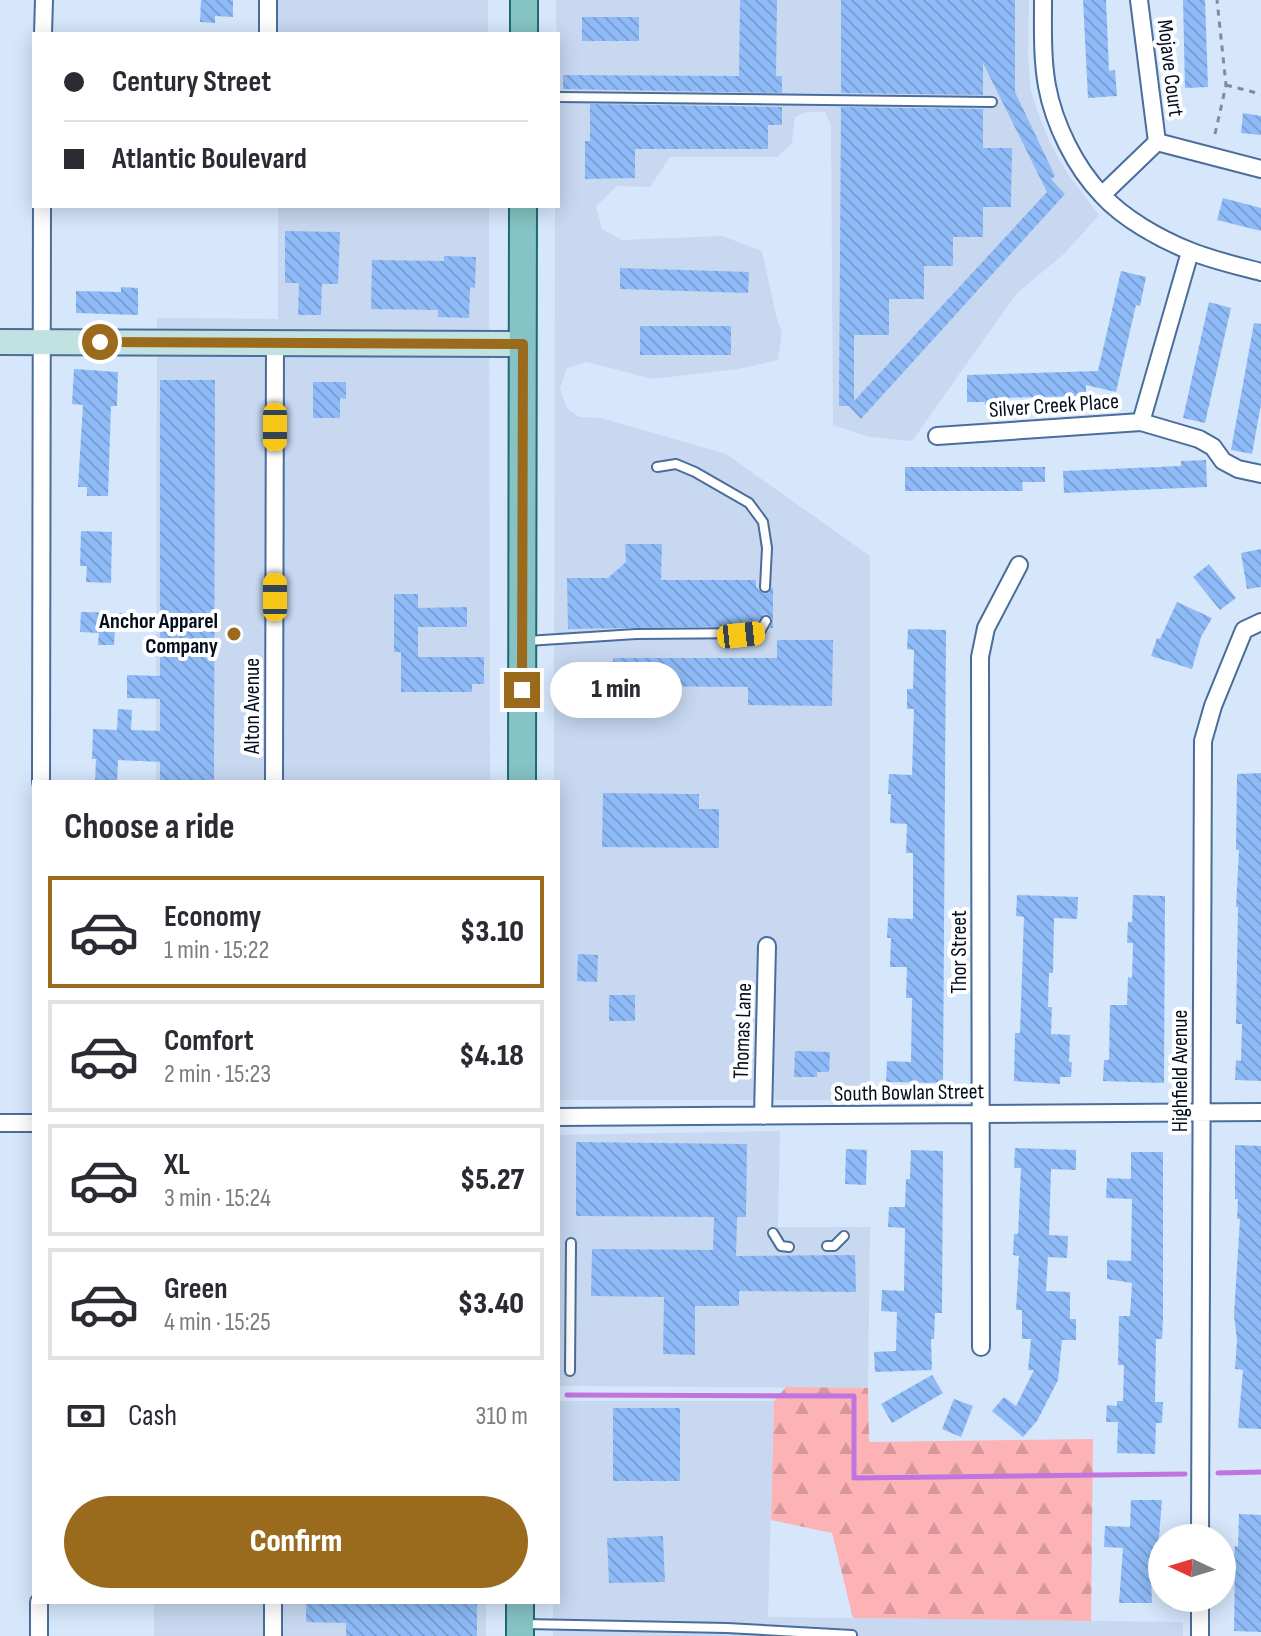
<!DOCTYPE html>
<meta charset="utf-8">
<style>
body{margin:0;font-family:"Sofia Sans Condensed",sans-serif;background:#f7f7f7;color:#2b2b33;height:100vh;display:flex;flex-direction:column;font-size:30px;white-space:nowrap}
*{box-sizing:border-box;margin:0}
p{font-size:26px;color:#7c7c81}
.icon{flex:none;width:44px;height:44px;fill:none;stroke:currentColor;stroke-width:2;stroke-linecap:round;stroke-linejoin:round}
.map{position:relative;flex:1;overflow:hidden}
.details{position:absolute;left:32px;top:780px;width:528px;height:824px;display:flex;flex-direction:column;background:#fff;border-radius:0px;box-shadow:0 4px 20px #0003}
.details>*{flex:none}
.guide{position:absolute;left:32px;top:32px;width:528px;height:176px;border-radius:0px;box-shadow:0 4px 20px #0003;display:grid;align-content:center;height:176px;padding:0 32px;background:#fff}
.needle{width:52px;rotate:274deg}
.tools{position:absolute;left:1148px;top:1524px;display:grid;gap:16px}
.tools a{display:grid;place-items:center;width:88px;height:88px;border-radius:50%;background:#fff;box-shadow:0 4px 20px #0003;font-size:40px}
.end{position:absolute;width:36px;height:36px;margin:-18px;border:10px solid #9a6b1c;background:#fff;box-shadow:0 0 0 4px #fff}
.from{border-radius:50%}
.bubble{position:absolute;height:56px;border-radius:28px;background:#fff;box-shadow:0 4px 20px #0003;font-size:26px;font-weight:800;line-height:56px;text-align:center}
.car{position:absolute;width:24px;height:48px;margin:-24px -12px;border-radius:10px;box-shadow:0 0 6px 2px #0007;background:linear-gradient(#f5c518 24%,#345 0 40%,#f5c518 0 76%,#345 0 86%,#f5c518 0)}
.guide b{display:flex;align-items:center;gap:28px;height:76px;font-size:30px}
.guide b+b{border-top:2px solid #e1e1e2}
.guide i{width:20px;height:20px;background:#2b2b33}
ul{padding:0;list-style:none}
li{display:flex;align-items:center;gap:24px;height:112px;margin:0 16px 12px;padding:0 16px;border:4px solid #e1e1e2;border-radius:0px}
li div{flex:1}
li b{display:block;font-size:30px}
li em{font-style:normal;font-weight:800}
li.selected{border-color:#9a6b1c}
li>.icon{width:72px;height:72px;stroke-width:1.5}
h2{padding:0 32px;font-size:36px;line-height:96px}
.pay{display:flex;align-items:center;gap:20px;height:88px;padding:0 32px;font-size:30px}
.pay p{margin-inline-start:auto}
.action{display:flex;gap:16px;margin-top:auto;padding:16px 32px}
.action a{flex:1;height:92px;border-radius:48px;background:#9a6b1c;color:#fff;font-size:32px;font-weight:800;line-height:92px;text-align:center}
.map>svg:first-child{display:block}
.built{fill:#c7d8f0}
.forest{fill:url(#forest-firs)}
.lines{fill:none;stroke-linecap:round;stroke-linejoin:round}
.stream{stroke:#c075de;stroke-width:5}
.building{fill:url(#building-back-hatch)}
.lane-casing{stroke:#4a6d9b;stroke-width:12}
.street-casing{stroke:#4a6d9b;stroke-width:20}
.secondary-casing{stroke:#4a6d9b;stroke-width:28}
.primary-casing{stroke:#226970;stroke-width:30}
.path{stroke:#7e8c9f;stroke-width:3;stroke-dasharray:6 6;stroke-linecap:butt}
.lane{stroke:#fff;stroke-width:8}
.street{stroke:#fff;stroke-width:16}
.secondary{stroke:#c2e1e1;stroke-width:24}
.primary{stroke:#85c3c4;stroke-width:26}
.route{stroke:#9a6b1c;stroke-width:10}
.poi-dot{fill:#9a6b1c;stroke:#fff;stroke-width:3}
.labels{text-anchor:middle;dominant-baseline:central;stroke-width:8;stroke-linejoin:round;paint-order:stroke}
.street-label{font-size:22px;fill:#020d1e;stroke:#fff}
.poi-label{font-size:22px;font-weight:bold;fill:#020d1e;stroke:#fff;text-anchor:end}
</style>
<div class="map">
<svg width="1261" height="1636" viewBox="0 0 1261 1636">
<defs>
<pattern id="forest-firs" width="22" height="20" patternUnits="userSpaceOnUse" patternTransform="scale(2)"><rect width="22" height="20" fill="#fdb2b6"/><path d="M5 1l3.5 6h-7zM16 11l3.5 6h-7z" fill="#d7989c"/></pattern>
<pattern id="building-back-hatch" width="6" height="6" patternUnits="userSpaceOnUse" patternTransform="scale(2)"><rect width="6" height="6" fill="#8ebbf8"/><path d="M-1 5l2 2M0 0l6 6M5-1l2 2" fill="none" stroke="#79a0d4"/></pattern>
</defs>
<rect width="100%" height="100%" fill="#d6e6fb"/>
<!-- built -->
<path class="built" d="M258 0H488V34H258Z
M556 0H1029L1028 57 1031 91 1040 118 1051 145 1068 174 1099 215 1064 254 1017 293 912 441 869 437 833 425 831 125 825 112H807L795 117 792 143 777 157H670L650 187 617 186 596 206 602 229 622 240 722 236 762 251 777 319 782 332 778 360 738 369 653 379 586 362 567 368 560 389 567 408 579 417 601 418 726 454 870 556V1100H558V782H554L555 206H558Z
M278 206H489L490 782H156L157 318 278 319Z
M780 1131 778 1227H870L868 1388 558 1386V1135Z
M558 1401H774L768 1617 1183 1622V1636H553V1602H558Z
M154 1602H486V1636H154Z"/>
<!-- forest -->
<path class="forest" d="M786 1387 868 1388 869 1442 1093 1439 1091 1621 853 1618 832 1533 771 1520 774 1401Z"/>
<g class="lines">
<!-- stream -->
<path class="stream" d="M567 1395 854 1396V1478L1185 1474
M1218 1473 1261 1472"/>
</g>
<!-- building -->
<path class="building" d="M201 0H233V17L215 16V23L200 22Z
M740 0H777L776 76H782V93L563 89V75L739 76Z
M841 0H1015V92L1055 176 1051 179 1065 194 861 419 849 406H839L841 107 983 109V148H1012L1011 207H983V237H953V266H924V299H889V335H854V401L1047 192 983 63V95L841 93Z
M1083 0H1106L1109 71 1115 70 1117 96 1088 98Z
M1183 0H1205L1208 87 1185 88Z
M582 17H639V41H582Z
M590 104 782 107V125H768V149H635V178L585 179V141H590Z
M1243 113 1261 116V135L1241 133Z
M1223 198 1261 208V231L1217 220Z
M285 231 340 232 338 284H322L321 315H298L299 283H285Z
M444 256 476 257 475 288 470 287 469 318 438 317V310L371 309 372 260 444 261Z
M620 268 749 272 748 293 620 289Z
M1121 271 1146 277 1140 306 1136 305 1116 392 1086 385V396L998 398V405H985V402H967V375L1098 371Z
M121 287 138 288V315L76 313V291L121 292Z
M1209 302 1231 308 1205 423 1183 418Z
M1254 323 1261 324V404L1252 454 1231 450Z
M640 326H731V355H640Z
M74 369 118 372 117 406H111L108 496H87V487H78L83 405 72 404Z
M160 380H215L214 782H160V762L118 760 117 782H95L96 759H92L93 729 117 730 118 709 132 710 131 730 160 731V699L127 698V675L160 676Z
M313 382H346V399L340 398V418H313Z
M1206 460 1207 487 1064 493 1063 471 1181 466V461Z
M905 467H1045V482H1022L1023 491H905Z
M81 531 112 532 111 583 86 582 87 566H80Z
M625 544H662L661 580H756V587L764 594 773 587V628H770L772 618 765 614 755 626 568 629 567 578H608L626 562Z
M1261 549V587L1247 589 1241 553Z
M1209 564 1236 598 1220 610 1193 577Z
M394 594H418V608L467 607V627H418V657H484V684H472V692H401V652H394Z
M1177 602 1212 618 1201 637 1192 669 1151 656 1157 638 1160 639Z
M81 612 126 613 125 630H115L114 645H98L99 633 80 632Z
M908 629 946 630 943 1083 886 1082 887 1061 911 1062 912 998H906L907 967H890L891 938H887L888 918 913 919V853H906L907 824 890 823 891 794H888L889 774 912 775 914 709H907V689H913L914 650 907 649Z
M777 640H833L832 706 748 705V687L613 686V658H777Z
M1261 773V1081L1235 1080 1236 1060 1241 1061 1242 1024H1236L1238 907H1236L1239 850H1236L1237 774Z
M603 793 699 794V809H719V848L602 847Z
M1017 895 1078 897 1077 919 1054 918 1053 973H1049L1048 1007H1052L1051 1034 1070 1035 1069 1062H1072L1071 1077H1060V1084L1014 1081 1015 1033H1020L1024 917 1016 916Z
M1133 895 1165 896 1164 1083 1103 1081 1104 1060H1109L1110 1005H1127L1128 977 1132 978 1133 943H1127L1128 922H1132Z
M578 954 598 955 597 982 577 981Z
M609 995H635V1021H609Z
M795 1051 830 1052 829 1072H817V1077H794Z
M576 1142 747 1144 746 1217H737L736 1256 855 1255 856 1292 739 1291V1306H695V1355L663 1354 664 1297 591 1296 592 1249 713 1250 714 1217 576 1216Z
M1235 1145 1261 1146V1429L1238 1428 1243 1370 1235 1369 1237 1340 1234 1315 1240 1219H1237L1238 1199H1235Z
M1015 1148 1076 1150V1170L1051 1169 1049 1235 1068 1236 1067 1258 1048 1257 1046 1291 1070 1292V1319H1076V1340H1062L1058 1380 1037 1421 1023 1437 992 1411 1004 1397 1016 1406 1034 1370H1028L1031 1339H1022V1310H1016L1019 1256 1013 1255 1014 1234H1018L1021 1168H1014Z
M846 1149 867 1150 866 1185 845 1184Z
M911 1150 943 1151 942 1313H935L934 1339H931L932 1370 875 1372 874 1352 896 1351 897 1312 881 1311 882 1290 904 1291 905 1228 888 1227 889 1207H905L906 1179H910Z
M1131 1152H1163V1318L1162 1339H1156L1155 1402H1163L1162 1423H1156L1155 1454 1117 1453 1118 1422H1106L1107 1405 1117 1406V1401H1123L1124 1365H1118L1119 1316H1130L1132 1283 1107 1279V1260L1131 1261 1132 1199 1106 1198 1107 1178 1131 1179Z
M932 1375 943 1393 892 1423 881 1404Z
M954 1399 973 1406 961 1437 942 1429Z
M613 1408H680V1481H613Z
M1131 1500H1162L1158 1549H1156L1155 1577H1151L1152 1603H1119L1123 1548 1104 1547 1105 1526 1130 1527Z
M1239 1514 1261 1515V1632L1234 1631 1235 1568H1233L1235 1546 1238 1547Z
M663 1536 665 1582 609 1583 607 1538Z
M306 1602H477V1636H346V1623L306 1622Z"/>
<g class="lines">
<defs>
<path id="lane" d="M558 97 992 102
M657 467 676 464 695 472 749 503 763 522 767 548 765 587
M527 641 636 634 759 633 766 621
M773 1233 781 1246 789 1247
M827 1246H834L844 1236
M570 1371 571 1243
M525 1624 727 1628 852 1635"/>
<path id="street" d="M1043 0C1043 29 1042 58 1047 86 1054 124 1075 167 1102 195 1124 219 1160 239 1190 251 1212 260 1238 266 1261 272
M1139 0 1157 142
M43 34 44 0
M268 34V0
M1157 142 1261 169
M1102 195 1157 142
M1141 422 1199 439 1213 447 1223 461 1238 469 1261 474
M937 436 1141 422 1190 252
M41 782 42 206
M274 782 275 342
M763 1116 767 946
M558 1117 1261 1112
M0 1123H34
M981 1347 980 657 986 628 1019 565
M1200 1538 1203 741 1213 706 1244 630 1261 622
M1200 1598V1636
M39 1636V1602
M273 1636V1602"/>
<path id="secondary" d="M0 342 523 344"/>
<path id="primary" d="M524 34V0
M522 782 523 206
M520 1636V1602"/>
</defs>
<!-- lane casing -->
<use href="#lane" class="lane-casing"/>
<!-- street casing -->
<use href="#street" class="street-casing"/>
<!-- secondary casing -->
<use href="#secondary" class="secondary-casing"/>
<!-- primary casing -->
<use href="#primary" class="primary-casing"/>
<!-- path -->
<path class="path" d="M1226 85 1261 94
M1215 134 1226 85 1217 0"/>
<!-- lane -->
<use href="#lane" class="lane"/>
<!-- street -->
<use href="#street" class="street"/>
<!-- secondary -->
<use href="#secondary" class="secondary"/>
<!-- primary -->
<use href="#primary" class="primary"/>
</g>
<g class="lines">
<!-- route -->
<path class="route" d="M100 342 523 344 522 690"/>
</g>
<!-- markers -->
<circle class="poi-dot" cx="234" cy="634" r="8"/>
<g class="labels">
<!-- street labels -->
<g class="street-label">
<text transform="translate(1170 68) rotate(83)">Mojave Court</text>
<text transform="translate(1054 406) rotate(-4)">Silver Creek Place</text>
<text transform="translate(252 706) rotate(-90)">Alton Avenue</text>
<text transform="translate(959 952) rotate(-90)">Thor Street</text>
<text transform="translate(743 1031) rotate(-88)">Thomas Lane</text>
<text transform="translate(1180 1071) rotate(-90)">Highfield Avenue</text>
<text transform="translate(909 1093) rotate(-1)">South Bowlan Street</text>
</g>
<!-- poi labels -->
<g class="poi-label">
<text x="218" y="621">Anchor Apparel<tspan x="218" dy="25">Company</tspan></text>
</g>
</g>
</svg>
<div class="tools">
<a><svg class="needle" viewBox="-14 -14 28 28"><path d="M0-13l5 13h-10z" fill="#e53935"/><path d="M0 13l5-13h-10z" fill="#7c7c81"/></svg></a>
</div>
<i class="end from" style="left:100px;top:342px"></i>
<i class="end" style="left:522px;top:690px"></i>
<div class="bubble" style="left:550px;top:662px;width:132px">1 min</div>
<i class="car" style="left:275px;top:427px;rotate:180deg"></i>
<i class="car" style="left:275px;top:597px;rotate:0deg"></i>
<i class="car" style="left:741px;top:635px;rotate:84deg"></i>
<div class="guide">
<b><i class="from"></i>Century Street</b>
<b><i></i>Atlantic Boulevard</b>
</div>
<section class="details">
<h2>Choose a ride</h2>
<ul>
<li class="selected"><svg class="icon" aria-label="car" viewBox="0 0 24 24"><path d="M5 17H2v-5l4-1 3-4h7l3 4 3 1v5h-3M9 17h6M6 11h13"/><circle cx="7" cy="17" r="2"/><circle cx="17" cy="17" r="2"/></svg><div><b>Economy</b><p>1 min · 15:22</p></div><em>$3.10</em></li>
<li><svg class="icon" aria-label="car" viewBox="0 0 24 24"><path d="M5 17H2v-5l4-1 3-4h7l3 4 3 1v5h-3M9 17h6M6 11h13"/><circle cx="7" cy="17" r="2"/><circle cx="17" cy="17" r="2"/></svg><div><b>Comfort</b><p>2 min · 15:23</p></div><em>$4.18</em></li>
<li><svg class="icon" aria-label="car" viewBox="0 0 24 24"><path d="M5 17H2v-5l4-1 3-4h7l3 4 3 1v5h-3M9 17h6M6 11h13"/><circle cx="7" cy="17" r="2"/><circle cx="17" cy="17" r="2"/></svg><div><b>XL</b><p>3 min · 15:24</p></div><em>$5.27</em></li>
<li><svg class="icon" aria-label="car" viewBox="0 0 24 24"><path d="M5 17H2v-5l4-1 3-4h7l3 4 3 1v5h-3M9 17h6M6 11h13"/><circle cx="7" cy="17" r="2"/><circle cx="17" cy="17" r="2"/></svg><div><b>Green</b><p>4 min · 15:25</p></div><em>$3.40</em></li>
</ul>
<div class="pay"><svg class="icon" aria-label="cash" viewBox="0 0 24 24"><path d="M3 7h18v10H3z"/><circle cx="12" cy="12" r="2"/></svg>Cash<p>310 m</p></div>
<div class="action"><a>Confirm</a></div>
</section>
</div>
